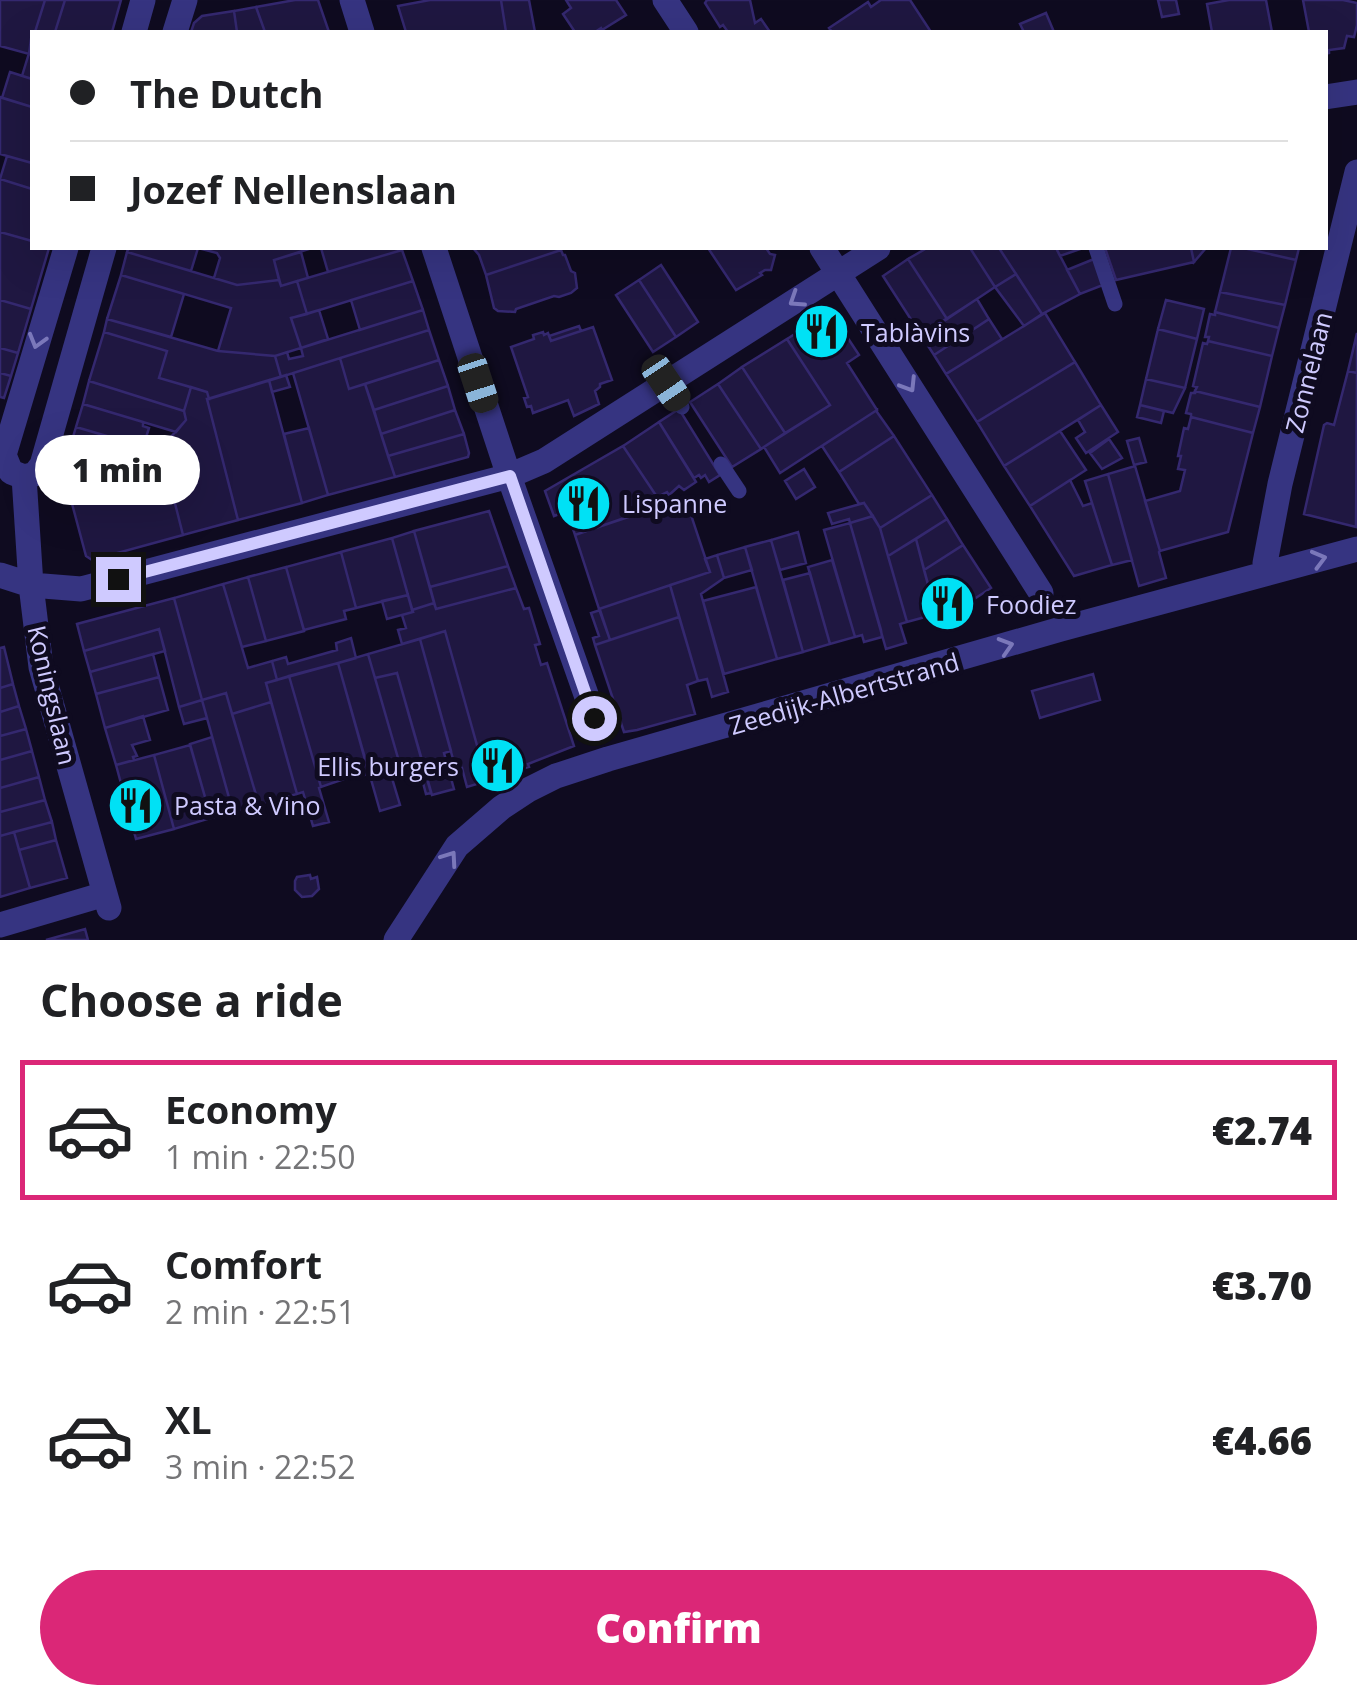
<!DOCTYPE html>
<meta charset="utf-8">
<style>
body{margin:0;font-family:"Open Sans",sans-serif;background:#f6f6f6;color:#202124;height:100vh;display:flex;flex-direction:column;font-size:38px;white-space:nowrap}
*{box-sizing:border-box;margin:0}
p{font-size:32px;color:#757577}
.icon{flex:none;width:55px;height:55px;fill:none;stroke:currentColor;stroke-width:2;stroke-linecap:round;stroke-linejoin:round}
.map{position:relative;height:940px;overflow:hidden}
.drawer{display:flex;flex-direction:column;background:#fff;flex:1}
.drawer>*{flex:none}
.top-card{position:absolute;left:30px;top:30px;width:1298px;height:220px;border-radius:0px;box-shadow:0 10px 40px #0002;display:grid;align-content:center;height:220px;padding:0 40px;background:#fff}
.end{position:absolute;width:45px;height:45px;margin:-22px;border:12px solid #cfcaff;background:#111;box-shadow:0 0 0 5px #111}
.from{border-radius:50%}
.bubble{position:absolute;height:70px;border-radius:35px;background:#fff;box-shadow:0 10px 40px #0002;font-size:32px;font-weight:800;line-height:70px;text-align:center}
.car{position:absolute;width:30px;height:60px;margin:-30px -15px;border-radius:12px;box-shadow:0 0 8px 2px #0007;background:linear-gradient(#222 24%,#8ab4d8 0 40%,#222 0 76%,#8ab4d8 0 86%,#222 0)}
.top-card b{display:flex;align-items:center;gap:35px;height:95px;font-size:38px}
.top-card b+b{border-top:2px solid #e0e0e0}
.top-card i{width:25px;height:25px;background:#202124}
ul{padding:0;list-style:none}
li{display:flex;align-items:center;gap:30px;height:140px;margin:0 20px 15px;padding:0 20px;border:5px solid transparent;border-radius:0px}
li div{flex:1}
li b{display:block;font-size:38px}
li em{font-style:normal;font-weight:800}
li.selected{border-color:#db2777}
li>.icon{width:90px;height:90px;stroke-width:1.5}
h2{padding:0 40px;font-size:45px;line-height:120px}
.button{display:flex;gap:20px;margin-top:auto;padding:20px 40px}
.button a{flex:1;height:115px;border-radius:60px;background:#db2777;color:#fff;font-size:40px;font-weight:800;line-height:115px;text-align:center}
.map>svg:first-child{display:block}
.building{fill:#1f1741;stroke:#34286f;stroke-width:2.5}
.lines{fill:none;stroke-linecap:round;stroke-linejoin:round}
.service{stroke:#363481;stroke-width:15}
.minor{stroke:#363481;stroke-width:25}
.oneway{stroke:#7b78ba}
.route{stroke:#cfcaff;stroke-width:12}
.labels{text-anchor:middle;dominant-baseline:central;stroke-width:10;stroke-linejoin:round;paint-order:stroke}
.poi-label{font-size:25px;fill:#cfcaff;stroke:#0f0b20;text-anchor:start}
.street-label{font-size:25px;fill:#cfcaff;stroke:#0f0b20}
</style>
<div class="map">
<svg width="1357" height="940" viewBox="0 0 1357 940">
<rect width="100%" height="100%" fill="#0f0b20"/>
<!-- building -->
<path class="building" d="M0 0H45L35 32H32L29 54 0 46Z
M45 0H65L55 32H35Z
M65 0H121L112 32H55Z
M295 0H318L329 32H265L256 7Z
M430 0H501L506 32H406L398 6Z
M501 0H529L535 32H506Z
M566 0H616L626 15 602 30 601 28 595 32H575L563 14 571 8Z
M707 0H750L755 23 761 19 770 32H728L723 25 720 27 705 3Z
M881 0H910L931 32H832L829 28 868 2 871 7Z
M1158 0H1176L1179 14 1162 17Z
M1229 0H1266L1272 32H1212L1207 4Z
M1303 0H1343L1357 3V25L1354 37 1347 36 1344 48 1329 50V53L1325 54V32H1309Z
M256 7 265 32H237L234 11Z
M234 11 237 32H191L194 23 202 16Z
M1046 13 1054 32H1024L1020 24Z
M30 50H32V79L22 76Z
M10 72 32 79V107L2 98Z
M0 97 32 107V163L0 154Z
M7 156 32 163V189L0 179Z
M0 179 32 189V241L0 232Z
M0 232 32 241V248H49L31 309 0 300Z
M129 248H198L191 271 127 252Z
M198 248H312L274 260 279 280 237 285 214 278 220 258 217 253Z
M321 248H401L402 250 328 272Z
M473 248H560L561 250 486 275 479 255Z
M708 248H766L770 254 775 255 771 270H765L760 273 762 275 736 290Z
M927 248H970L995 287 947 319 908 259Z
M970 248H999L1016 274 995 287Z
M999 248H1056L1080 294 1042 314Z
M1056 248H1083L1060 256Z
M1105 248H1191L1194 262 1116 280Z
M1191 248H1206L1194 262Z
M1231 248H1243L1296 260 1285 305 1220 292Z
M1243 248H1299L1296 260Z
M402 250 413 281 307 314 297 281Z
M561 250 563 255H565L571 271 575 273 577 288 571 293 559 297 554 296 516 309 515 312 498 311 494 308 486 275Z
M127 252 237 285 279 280 281 286 297 281 307 314 291 318 301 348 275 356 218 351 231 308 121 275Z
M301 252 308 278 281 286 274 260Z
M908 259 947 319 921 335 883 276Z
M1094 259 1103 285 1080 294 1067 270Z
M661 265 698 322 676 337 639 280Z
M1016 274 1042 314 1024 326 995 287Z
M121 275 184 294 171 337 107 319Z
M639 280 676 337 653 352 616 295Z
M413 281 423 310 360 330 351 300Z
M1220 292 1285 305 1279 328 1215 312Z
M977 299 989 319 934 355 921 335Z
M0 300 31 309 18 353 0 348Z
M1166 300 1204 309 1197 339 1158 329Z
M319 310 328 339 301 348 291 318Z
M423 310 429 330 281 377 275 356 287 352 289 359 303 356 301 348Z
M830 311 859 355 847 363 877 410 780 473 764 447 830 405 787 339Z
M1215 312 1279 328 1272 356 1208 341 1209 337H1205L1210 314 1215 315Z
M1045 313 1075 362 977 422 946 374Z
M107 319 218 351 275 356 281 377 209 399 207 392 159 378 167 351 104 332Z
M989 319 1002 339 946 374 934 355Z
M579 326 581 331 551 341 549 336Z
M593 327 612 380 600 384V387L595 391 599 404 574 416 568 400 533 413 531 406 527 407 524 398 528 397 511 347 534 339 533 335 543 332 544 335 548 333 551 341Z
M1158 329 1197 339 1185 388 1146 379Z
M429 330 439 360 349 389 340 358Z
M104 332 167 351 159 378 191 387 184 411 89 381Z
M1357 333V373L1348 371Z
M787 339 830 405 785 433 742 367Z
M1208 341 1272 356 1260 407 1195 391 1197 387 1193 386 1203 343 1207 344Z
M0 348 18 353 11 376 0 373Z
M340 358 349 389 365 384 395 477 328 495 293 373Z
M439 360 448 386 374 410 365 384Z
M1075 362 1101 405 1004 466 977 422Z
M742 367 785 433 761 449 718 384Z
M1348 371 1357 373 1356 527 1304 514 1324 425 1327 423 1334 425Z
M0 373 11 376 4 398 0 397Z
M286 375 290 387 272 392 269 380Z
M1146 379 1185 388 1173 413 1140 405Z
M269 380 302 503 238 520 207 399Z
M89 381 184 411 186 420 176 432 83 404Z
M718 384 761 449 732 467 690 402Z
M448 386 455 410 381 434 374 410Z
M191 387 207 392 209 399H207L238 520 183 535 161 448 186 420 184 411Z
M1195 391 1260 407 1253 433 1191 417V414L1186 413 1191 393H1195Z
M83 404 143 422V426L149 428 143 447 76 427Z
M1101 405 1118 432 1086 453 1076 438 1085 432 1078 420Z
M1140 405 1164 411 1161 423 1137 417Z
M679 409 720 475 709 482 705 475 701 478 699 475 694 478 659 422Z
M455 410 464 434 388 456 381 434Z
M877 410V412L894 436 839 472 822 446Z
M1191 417 1253 433 1228 532 1160 551 1145 501 1180 491 1185 470 1178 469 1181 456H1178L1184 428 1188 429Z
M659 422 696 482 684 490 679 486 669 495 667 492 657 497 623 446Z
M76 427 158 451 161 448 183 535 92 560 86 556 63 470Z
M309 428 328 495 302 503 284 434Z
M1060 431 1086 470 1030 506 1004 466Z
M464 434 469 453 468 457 395 477 388 456Z
M894 436 932 495 880 528 864 503 859 504 839 472Z
M1139 438 1146 462 1134 465 1127 441Z
M1109 439 1122 458 1102 469 1090 453Z
M623 446 657 497 648 503 652 509 575 535 567 511 554 516 545 491Z
M1135 466 1160 551 1159 552 1166 578 1139 586 1108 474Z
M804 469 815 487 796 499 785 481Z
M1108 474 1132 560 1112 565 1085 481Z
M1070 480 1083 506 1092 503 1112 565 1074 576 1030 506Z
M932 495 947 519 888 556 880 528Z
M685 497 710 572 599 609 575 535Z
M864 503 873 516 850 523 849 519 832 524 828 513Z
M489 511 508 566 430 587 414 531Z
M873 516 880 528 907 622 900 624 906 643 886 649 850 523Z
M947 519 963 545 924 570 916 539Z
M850 523 881 630 882 637 864 642 862 635 855 637 824 530Z
M414 531 434 603 412 610 392 538Z
M798 532 806 563 780 570 771 540Z
M392 538 408 595 356 608 341 552Z
M916 539 936 614 907 622 888 556Z
M771 540 803 652 777 659 745 547Z
M963 545 991 588 968 603 936 614 924 570Z
M745 547 752 570 724 578 717 555Z
M341 552 356 608 344 611 346 619 304 630 286 567Z
M717 555 724 578 701 594 728 692 712 697 707 679 698 681 670 585 710 572 705 559Z
M832 560 855 637 830 644 808 567Z
M508 566 516 588 436 609 430 587Z
M286 567 304 631 266 641 248 577Z
M810 573 830 644 803 652 783 580Z
M248 577 266 641 242 647 223 584Z
M223 584 248 668 272 661 277 680 266 683 271 702 232 714 226 693 202 700 174 598Z
M670 585 679 617 610 640 599 609Z
M756 587 777 659 724 674 703 601Z
M516 588 524 609 529 608 540 644 535 645 541 665 547 663 574 746 528 764 529 767 514 771 515 773 487 781 445 631 402 644 398 630 406 628 402 615 413 612 412 610 434 603 436 609Z
M408 595 413 612 387 619 382 601Z
M174 598 202 700 179 707 159 629 84 651 77 624Z
M600 610 610 640 595 645 593 638 599 636 591 613Z
M679 617 698 681 687 685 695 714 637 730 624 732 595 645Z
M159 629 165 651 90 672 84 651Z
M445 631 487 781 467 787 462 768 456 770 420 639Z
M351 638 356 658 277 680 272 661 286 657 288 664 337 650 336 643Z
M420 639 451 751 444 753 454 789 432 795 397 673 375 678 368 654Z
M4 647 13 684 0 688V648Z
M153 654 159 677 96 694 90 672Z
M368 654 400 765 389 768 400 805 380 811 338 663Z
M338 663 369 774 344 779 321 787 289 676Z
M397 673 431 793 426 794 422 779 410 782 404 764 400 765 375 678Z
M1093 674 1100 700 1040 718 1032 691Z
M289 676 321 787 319 788 329 822 313 826 303 792 297 794 266 683Z
M159 677 168 710 105 728 96 694Z
M13 684 19 706 0 712V688Z
M226 693 259 805 233 812 202 700Z
M202 700 207 718 184 724 179 707Z
M271 702 297 794 259 805 232 714Z
M19 706 26 729 0 736V712Z
M143 716 150 740 132 745 137 756 133 757 134 760 116 765 105 728Z
M26 729 32 751 0 760V736Z
M212 737 233 812 211 818 190 744Z
M190 745 211 818 174 829 154 755Z
M32 751 39 777 0 788V760Z
M154 755 174 829 136 839 116 765Z
M39 777 45 800 0 812V788Z
M45 800 52 822 0 836V812Z
M52 822 56 840 19 850 14 832Z
M14 832 30 888 0 897V836Z
M56 840 67 878 30 888 19 850Z
M310 875 311 879 317 877 319 889 312 896 302 897 295 890V881L297 877Z
M85 929 88 940H46Z"/>
<g class="lines">
<!-- service -->
<path class="service" d="M1096 248 1115 304
M666 383 682 407
M721 464 739 491"/>
<!-- minor -->
<path class="minor" d="M352 0 362 32
M665 0 686 32
M134 32 143 0
M175 32 185 0
M1325 97 1357 92
M66 248 4 455 11 472 24 477 35 474 42 465 104 248
M434 248 509 476 594 717
M822 248 1041 593
M24 477 31 585 41 667 109 908
M1266 573 1265 563 1280 484 1357 172
M0 575 31 585 81 589 509 476 544 461 878 248
M0 925 105 894
M396 940 457 846 501 808 528 790 556 776 608 759 1061 629 1357 549"/>
</g>
<!-- one-way arrows -->
<defs><path id="oneway-chevron" d="M-2-3.5L2.5 0L-2 3.5" fill="none" stroke-width="1.6" stroke-linecap="round" stroke-linejoin="round" transform="scale(2.5)"/></defs>
<g class="oneway">
<use href="#oneway-chevron" transform="translate(796 300) rotate(147)"/>
<use href="#oneway-chevron" transform="translate(37 341) rotate(106)"/>
<use href="#oneway-chevron" transform="translate(909 385) rotate(58)"/>
<use href="#oneway-chevron" transform="translate(1319 559) rotate(-15)"/>
<use href="#oneway-chevron" transform="translate(1006 646) rotate(-17)"/>
<use href="#oneway-chevron" transform="translate(450 858) rotate(-55)"/>
</g>
<g class="lines">
<!-- route -->
<path class="route" d="M118 579 510 476 594 718"/>
</g>
<!-- icons -->
<defs>
<symbol id="restaurant-disc" viewBox="-11 -11 22 22"><circle r="9.5" fill="#00e1f5" stroke="#0f0b20"/><path d="M-5-6h1v4h1v-4h1v4h1v-4h1v5L-1.5 .5V6h-2V.5L-5-1ZM5-6V6H3V1.5H1.5Q1.5-4 5-6Z" fill="#111"/></symbol>
</defs>
<g fill-rule="evenodd">
<use href="#restaurant-disc" x="790" y="300" width="63" height="63"/>
<use href="#restaurant-disc" x="552" y="472" width="63" height="63"/>
<use href="#restaurant-disc" x="916" y="572" width="63" height="63"/>
<use href="#restaurant-disc" x="466" y="734" width="63" height="63"/>
<use href="#restaurant-disc" x="104" y="774" width="63" height="63"/>
</g>
<g class="labels">
<!-- poi labels -->
<g class="poi-label">
<text x="861" y="332">Tablàvins</text>
<text x="622" y="503">Lispanne</text>
<text x="986" y="604">Foodiez</text>
<text x="459" y="766" text-anchor="end">Ellis burgers</text>
<text x="174" y="805">Pasta &amp; Vino</text>
</g>
<!-- street labels -->
<g class="street-label">
<text transform="translate(1308 372) rotate(-76)">Zonnelaan</text>
<text transform="translate(844 693) rotate(-16)">Zeedijk-Albertstrand</text>
<text transform="translate(53 695) rotate(77)">Koningslaan</text>
</g>
</g>
</svg>
<i class="end from" style="left:594px;top:718px"></i>
<i class="end" style="left:118px;top:579px"></i>
<div class="bubble" style="left:35px;top:435px;width:165px">1 min</div>
<i class="car" style="left:478px;top:383px;rotate:162deg"></i>
<i class="car" style="left:666px;top:383px;rotate:146deg"></i>
<div class="top-card">
<b><i class="from"></i>The Dutch</b>
<b><i></i>Jozef Nellenslaan</b>
</div>
</div>
<section class="drawer">
<h2>Choose a ride</h2>
<ul>
<li class="selected"><svg class="icon" aria-label="car" viewBox="0 0 24 24"><path d="M5 17H2v-5l4-1 3-4h7l3 4 3 1v5h-3M9 17h6M6 11h13"/><circle cx="7" cy="17" r="2"/><circle cx="17" cy="17" r="2"/></svg><div><b>Economy</b><p>1 min · 22:50</p></div><em>€2.74</em></li>
<li><svg class="icon" aria-label="car" viewBox="0 0 24 24"><path d="M5 17H2v-5l4-1 3-4h7l3 4 3 1v5h-3M9 17h6M6 11h13"/><circle cx="7" cy="17" r="2"/><circle cx="17" cy="17" r="2"/></svg><div><b>Comfort</b><p>2 min · 22:51</p></div><em>€3.70</em></li>
<li><svg class="icon" aria-label="car" viewBox="0 0 24 24"><path d="M5 17H2v-5l4-1 3-4h7l3 4 3 1v5h-3M9 17h6M6 11h13"/><circle cx="7" cy="17" r="2"/><circle cx="17" cy="17" r="2"/></svg><div><b>XL</b><p>3 min · 22:52</p></div><em>€4.66</em></li>
</ul>
<div class="button"><a>Confirm</a></div>
</section>
